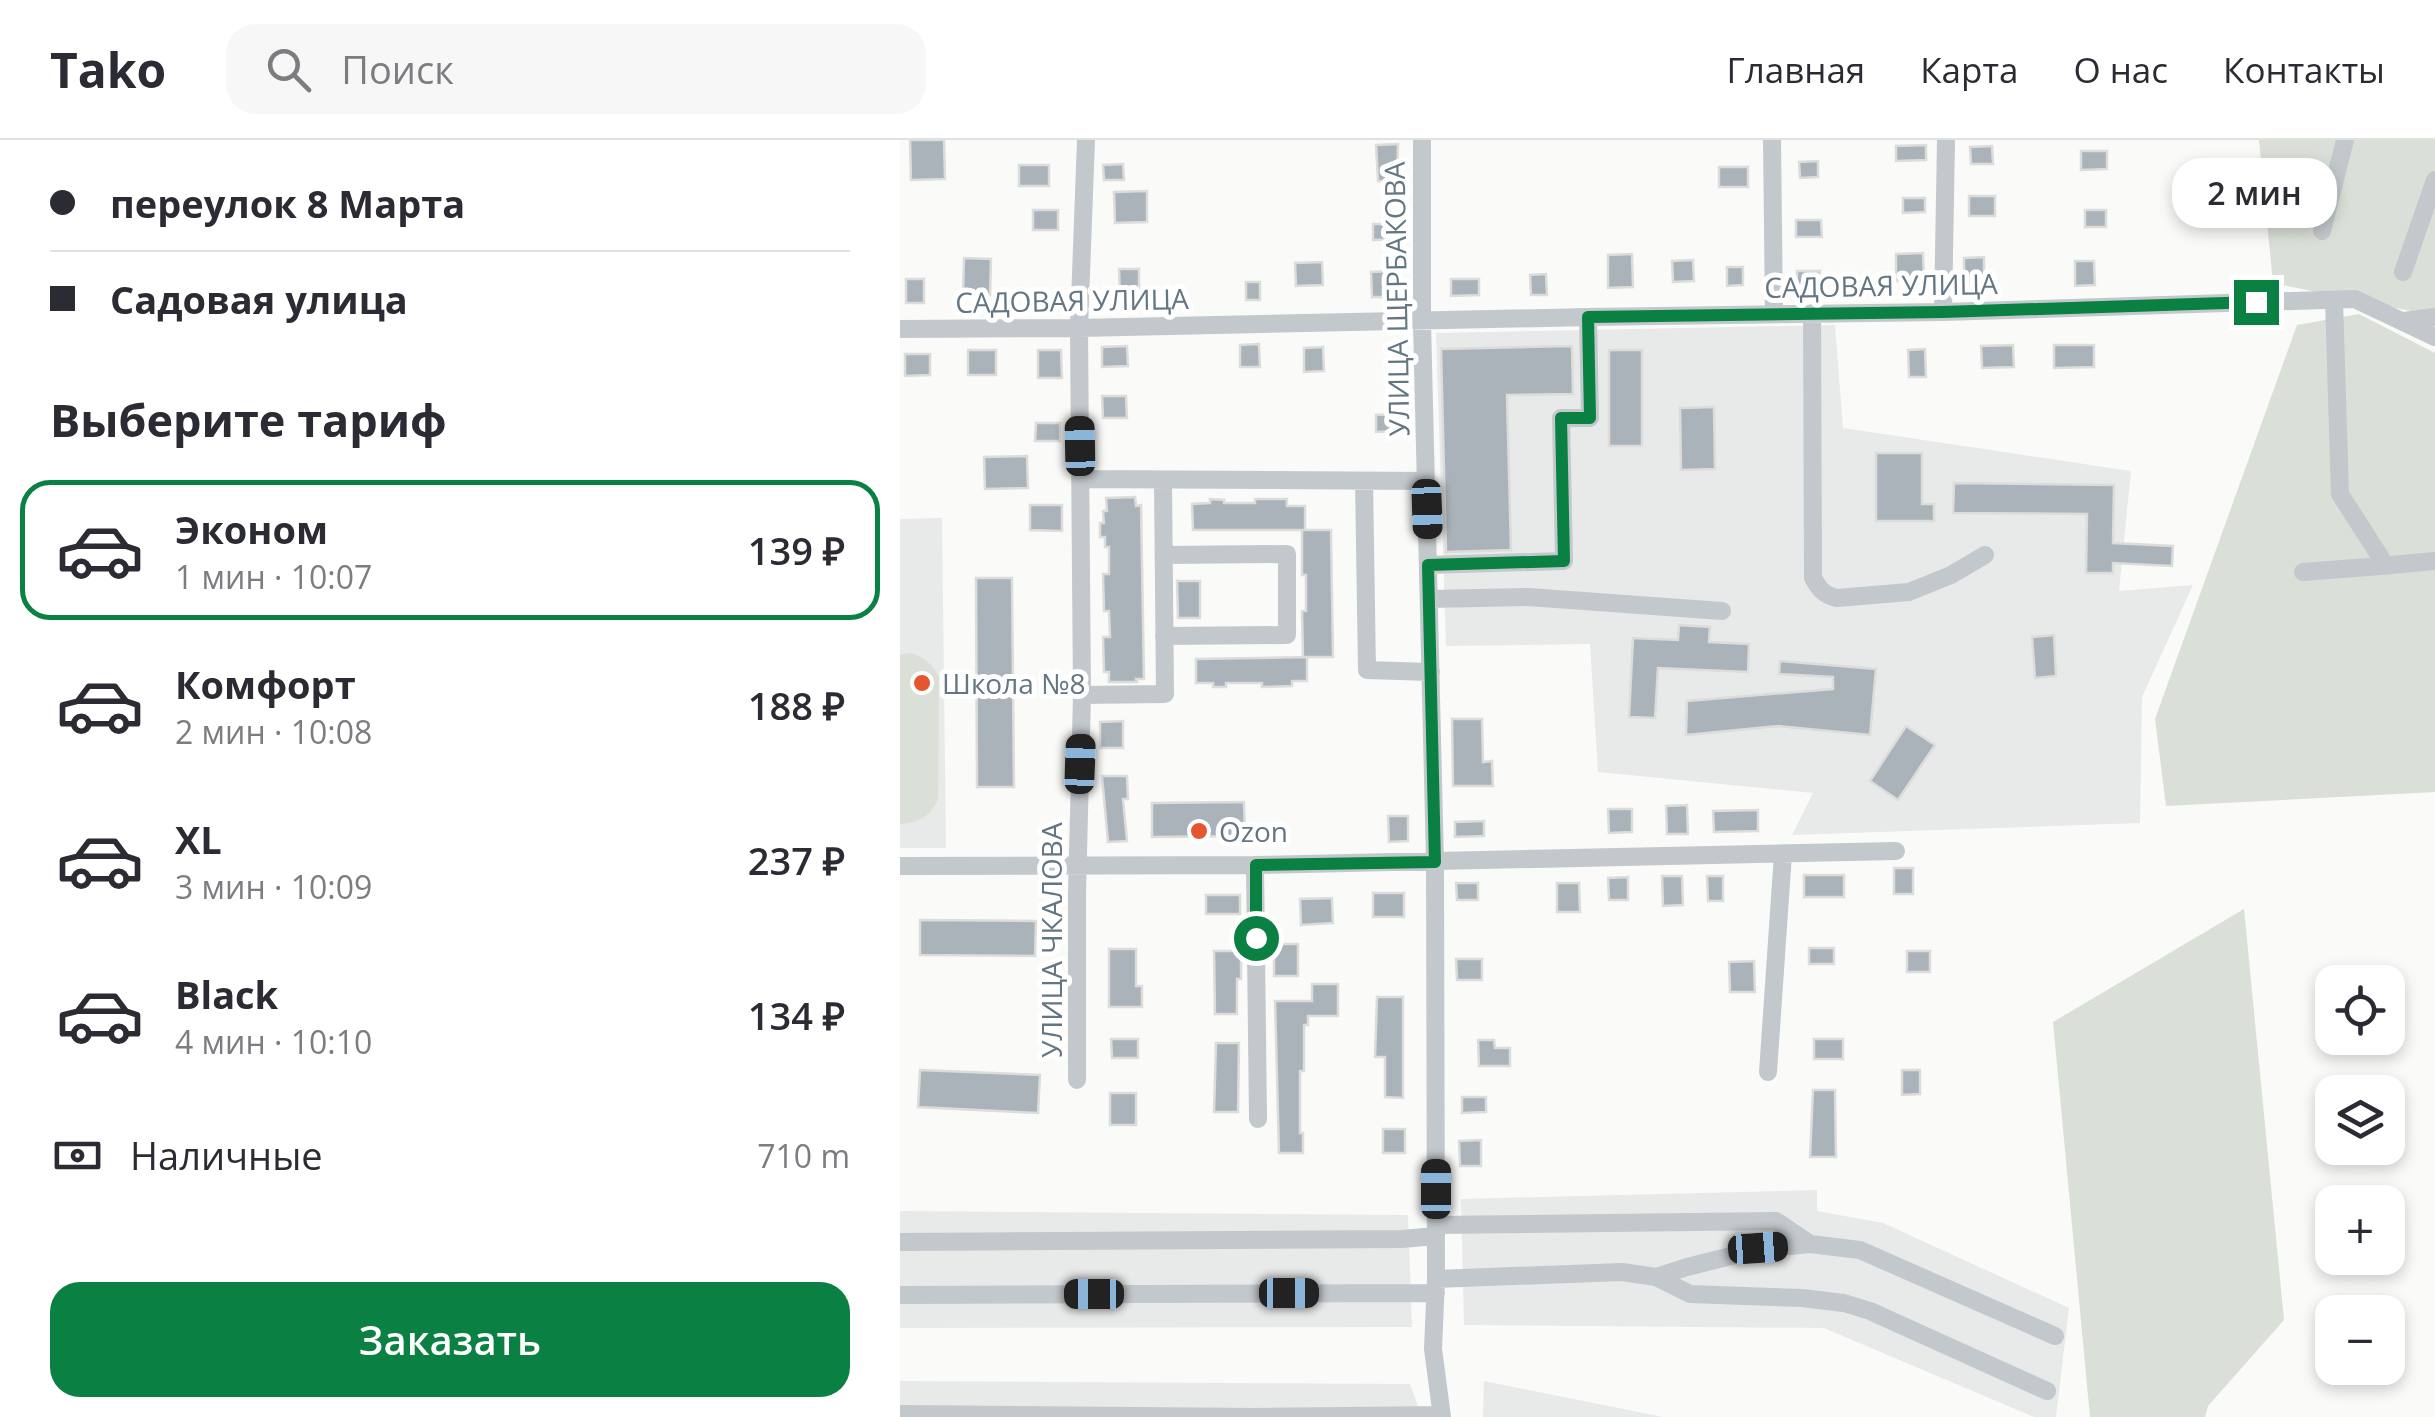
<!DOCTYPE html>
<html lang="ru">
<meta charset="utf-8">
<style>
body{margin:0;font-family:"Open Sans",sans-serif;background:#f7f7f7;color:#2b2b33;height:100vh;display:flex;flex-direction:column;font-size:38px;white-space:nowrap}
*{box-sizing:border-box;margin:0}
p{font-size:32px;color:#7c7c81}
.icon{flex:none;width:55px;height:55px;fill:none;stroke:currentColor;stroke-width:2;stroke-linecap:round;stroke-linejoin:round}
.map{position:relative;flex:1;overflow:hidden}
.sheet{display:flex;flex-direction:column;background:#fff;width:900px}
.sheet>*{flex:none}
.guide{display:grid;align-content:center;height:220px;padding:0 50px;background:#fff}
.buttons{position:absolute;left:1415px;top:825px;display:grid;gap:20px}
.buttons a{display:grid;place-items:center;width:90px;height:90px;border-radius:20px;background:#fff;box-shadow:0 5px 15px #0003;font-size:50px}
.end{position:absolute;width:45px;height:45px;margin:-22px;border:12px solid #0b8043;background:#fff;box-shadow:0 0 0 5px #fff}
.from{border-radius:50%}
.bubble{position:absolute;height:70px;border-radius:30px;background:#fff;box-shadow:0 5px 15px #0003;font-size:32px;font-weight:600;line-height:70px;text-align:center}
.car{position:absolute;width:30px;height:60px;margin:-30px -15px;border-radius:12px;box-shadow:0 0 8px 2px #0007;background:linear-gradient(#222 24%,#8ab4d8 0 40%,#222 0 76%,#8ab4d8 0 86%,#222 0)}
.guide b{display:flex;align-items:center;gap:35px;height:95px;font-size:38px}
.guide b+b{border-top:2px solid #e1e1e2}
.guide i{width:25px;height:25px;background:#2b2b33}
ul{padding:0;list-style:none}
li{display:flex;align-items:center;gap:30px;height:140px;margin:0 20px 15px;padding:0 30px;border:5px solid transparent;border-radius:30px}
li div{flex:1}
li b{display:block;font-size:38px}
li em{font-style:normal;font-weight:600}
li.active{border-color:#0b8043}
li>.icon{width:90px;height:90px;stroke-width:1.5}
h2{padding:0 50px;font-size:45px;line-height:120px}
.pay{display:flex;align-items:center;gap:25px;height:110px;padding:0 50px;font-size:38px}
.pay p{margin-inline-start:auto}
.primary-button{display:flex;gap:20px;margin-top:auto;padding:20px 50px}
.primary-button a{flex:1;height:115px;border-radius:30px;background:#0b8043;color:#fff;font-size:40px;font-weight:600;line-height:115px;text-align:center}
header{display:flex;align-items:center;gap:60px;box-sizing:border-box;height:140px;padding:0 50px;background:#fff;border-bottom:2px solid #e1e1e2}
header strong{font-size:48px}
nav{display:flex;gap:55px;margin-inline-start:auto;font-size:35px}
.search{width:700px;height:90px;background:#f7f7f7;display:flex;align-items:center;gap:25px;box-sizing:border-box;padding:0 35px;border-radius:30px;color:#7c7c81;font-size:38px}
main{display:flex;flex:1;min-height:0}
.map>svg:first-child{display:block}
.built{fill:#e8e9e9}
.green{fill:#dadfd7}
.building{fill:#aab3b9;stroke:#dcdcda;stroke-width:2.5}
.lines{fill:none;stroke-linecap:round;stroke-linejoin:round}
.minor{stroke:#c3c8cc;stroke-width:18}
.route{stroke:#0b8043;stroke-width:12}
.poi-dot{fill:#e4572e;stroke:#fff;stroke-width:4}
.labels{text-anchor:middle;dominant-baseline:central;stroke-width:10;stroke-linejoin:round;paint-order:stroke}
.street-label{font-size:28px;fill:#657683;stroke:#fff}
.poi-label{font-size:28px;fill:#657683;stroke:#fff;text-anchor:start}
</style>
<header>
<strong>Tako</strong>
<div class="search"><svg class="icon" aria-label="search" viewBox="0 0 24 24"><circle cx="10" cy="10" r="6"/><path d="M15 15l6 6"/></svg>Поиск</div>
<nav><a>Главная</a><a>Карта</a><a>О нас</a><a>Контакты</a></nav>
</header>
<main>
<section class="sheet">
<div class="guide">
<b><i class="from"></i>переулок 8 Марта</b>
<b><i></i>Садовая улица</b>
</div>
<h2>Выберите тариф</h2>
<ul>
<li class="active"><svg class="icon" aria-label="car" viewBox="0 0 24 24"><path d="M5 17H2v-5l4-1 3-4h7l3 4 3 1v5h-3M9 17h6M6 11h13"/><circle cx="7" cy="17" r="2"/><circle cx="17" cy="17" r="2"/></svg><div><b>Эконом</b><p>1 мин · 10:07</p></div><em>139 ₽</em></li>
<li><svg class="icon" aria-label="car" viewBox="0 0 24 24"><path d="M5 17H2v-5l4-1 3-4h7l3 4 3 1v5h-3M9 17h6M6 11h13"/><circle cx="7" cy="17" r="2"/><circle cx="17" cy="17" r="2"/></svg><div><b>Комфорт</b><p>2 мин · 10:08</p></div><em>188 ₽</em></li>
<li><svg class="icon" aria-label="car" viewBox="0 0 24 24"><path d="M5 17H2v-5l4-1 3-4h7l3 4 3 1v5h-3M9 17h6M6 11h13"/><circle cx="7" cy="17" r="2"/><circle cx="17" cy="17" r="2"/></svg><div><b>XL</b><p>3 мин · 10:09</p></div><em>237 ₽</em></li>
<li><svg class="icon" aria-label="car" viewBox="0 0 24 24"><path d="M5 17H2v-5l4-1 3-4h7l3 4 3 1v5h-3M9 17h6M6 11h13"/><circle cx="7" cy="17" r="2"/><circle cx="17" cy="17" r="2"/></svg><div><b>Black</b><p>4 мин · 10:10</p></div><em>134 ₽</em></li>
</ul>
<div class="pay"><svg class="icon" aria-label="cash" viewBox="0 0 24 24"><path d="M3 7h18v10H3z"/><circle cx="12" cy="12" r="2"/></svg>Наличные<p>710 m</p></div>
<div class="primary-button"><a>Заказать</a></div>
</section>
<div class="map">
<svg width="1535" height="1277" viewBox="0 0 1535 1277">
<rect width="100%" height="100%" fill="#fafaf8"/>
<!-- built -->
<path class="built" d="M935 185 943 288 1231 331 1219 451 1293 445 1242 557 1240 683 892 695 913 653 698 632 690 504 546 506 536 193Z
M42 378 46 708H0V379Z
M917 1050V1071L983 1083 1169 1168 1156 1277H1134L924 1188 564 1185 561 1059Z
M0 1071 508 1075 512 1187 0 1188Z
M0 1241 510 1244 522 1277H0Z
M584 1241 763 1277H583Z"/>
<!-- green -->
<path class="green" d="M1359 0H1535V176L1373 143Z
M1459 174 1535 213V652L1266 666 1255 579 1397 185Z
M10 513C25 517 32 524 39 537L38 660C29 678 19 682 0 684V515Z
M1344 769 1384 1180 1308 1266 1305 1277H1190L1153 882Z"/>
<!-- building -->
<path class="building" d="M10 0H44L45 39 11 40Z
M498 4 497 41H478L476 5Z
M1026 5V20L996 21V6Z
M1092 6 1093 24H1071L1070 7Z
M1181 11H1207V29L1181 30Z
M918 21V37L900 38 899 22Z
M223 24 224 40H204L203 25Z
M119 25H149V46H119Z
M819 27H848V47H819Z
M247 51V82L215 83 214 52Z
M1069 56H1095V76H1069Z
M1003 58H1025V72L1003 73Z
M133 70H158V90H133Z
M1185 70H1206V87H1185Z
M896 80H921L922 97H896Z
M473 84H500V99L473 100Z
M1023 113 1024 140 996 141V114Z
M732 114 733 147 708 148V115Z
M1084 117V147L1064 148V118Z
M64 118 91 119 90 155 63 154Z
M793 120 794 141 773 142 772 121Z
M1175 121H1194L1195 145 1175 146Z
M422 122 423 145 396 146 395 123Z
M827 127H843V145L827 146Z
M219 129H239V156L220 157Z
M496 131V157H472L471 132Z
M897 131H920V146L897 147Z
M646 134 647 155H631L630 135Z
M6 139H24V163H6Z
M551 139H579V155L551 156Z
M346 142H360V160H346Z
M359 204 360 227H340V205Z
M1113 205 1114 227 1082 228 1081 206Z
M1154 205H1194V227L1154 228Z
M227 206 228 226 202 227V207Z
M672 206 673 254 607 255 611 410 546 412 541 209Z
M423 207 424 231 404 232V208Z
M1025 209 1026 237H1009L1008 210Z
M68 210H96V235H68Z
M138 210H161L162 238H138Z
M709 210H742V306H709Z
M5 214H30V235L5 236Z
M202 256H226L227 278H203Z
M814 267 815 329 781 330 780 268Z
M500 274 501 291 476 292V275Z
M136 283H160V301H135Z
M976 313H1022V364H1034V381H976Z
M127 316 128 348 85 349 84 317Z
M1054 343 1214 345 1213 403 1273 406 1272 426 1213 423V433H1186L1187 374 1053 373Z
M235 357 236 366 241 365 244 539H236L237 542H209V532H204L203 497H210L209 471H204L203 434H209V407H205V397H200V383H204L203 371H207L206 358Z
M310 359 324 360V363H355V359H387V366H405V390H293L292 364 310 363Z
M130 365H162V391L130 390Z
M402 390H431L433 517H403L402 471H406V435H402Z
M76 438H112L114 647H77Z
M277 441H300V478H278Z
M779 485 810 487 809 502 849 504 848 532 758 528 755 578 729 577 733 498 778 500Z
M1154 495 1156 536 1135 538 1132 497Z
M407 517V541H392V546L362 547V543H326V547H313V543H296V519Z
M880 521 976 529 970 595 878 586 786 595 787 561 933 549V537L879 534Z
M552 579H582L583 622 592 621 593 646H553Z
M223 581V608H200V582Z
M1006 586 1035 605 998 660 970 641Z
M202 636H227L228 659H223L227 701 208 702Z
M344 662 345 696 252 697V663Z
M787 665 788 694H767L766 666Z
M708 669H732V692L709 693Z
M858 670V691L814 692 813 671Z
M488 676H508V701L489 702Z
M584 681V696L555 697V682Z
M994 728H1013V754H994Z
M904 735H944V757H904Z
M762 736H782L783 765 763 766Z
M807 736H823V761H808Z
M728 737V760H709L708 738Z
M556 743H578V760H557Z
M657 743H679L680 772H657Z
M473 753H504V777H473Z
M306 755H340V774H306Z
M432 758 433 783 401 785 400 759Z
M20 780 136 781 135 816 20 815Z
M374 804H398V836H374Z
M909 808H934V824H909Z
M209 809H236V846H242V867H209Z
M314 811H341V839H337V874H315Z
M1007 811H1030V832H1007Z
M556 819H582V840H557Z
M854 821 855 852H830L829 822Z
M412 844H438V876H408V885H404V931H400V993H403V1013H379L375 861H412Z
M477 857H503V958L485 957V917H475Z
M211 899H238V918H212Z
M914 899H943V919H914Z
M578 900H594L595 908H610V926H579Z
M316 903H339L338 972H314Z
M20 930 140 935 138 973 18 967Z
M1002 930H1020V954L1002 955Z
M913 950H935L936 1017H910Z
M210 953H236V985H210Z
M562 957H586V972L562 973Z
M483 989H505V1013H483Z
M581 1000V1026H560L559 1001Z"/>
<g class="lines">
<!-- minor -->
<path class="minor" d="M522 0V182L535 722 536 1139 533 1209 542 1277
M872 0 874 174
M1422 91 1445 0
M1503 132 1535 40
M1434 160 1440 354 1481 418V426L1535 421
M1043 172 1046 0
M912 173 913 438C920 450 924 455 937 458L1009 452 1051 435 1085 415
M1504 181 1535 177
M0 189 179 188 688 177 1043 172 1455 159 1535 197
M180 339 526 341
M464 341 467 530 531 532
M264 415 387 414V495L264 496
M528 425 664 421 661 278H690L688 177
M1403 432 1481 426
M529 459 628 457 822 471
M182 555 265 554 263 340
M355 725 358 979
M0 726 355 725 996 711
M868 932 883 714
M177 940V753L182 555 179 188 186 0
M536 1085 876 1081 910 1104 960 1110 1155 1196
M0 1102 502 1099 536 1096
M756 1137 787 1127 859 1109 910 1104
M536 1139 722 1132 756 1137 790 1154 902 1158 944 1163 970 1171 1147 1251
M0 1155 536 1153
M0 1274 355 1277 542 1275"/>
</g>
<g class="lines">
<!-- route -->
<path class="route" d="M356 798V725L535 722 528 425 664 421 661 278H690L688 177 1043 172 1356 162"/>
</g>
<!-- markers -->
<g class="poi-dot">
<circle cx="22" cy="543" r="10"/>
<circle cx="299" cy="691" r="10"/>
</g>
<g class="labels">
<!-- street labels -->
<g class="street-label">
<text transform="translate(981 145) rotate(-1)">САДОВАЯ УЛИЦА</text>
<text transform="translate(496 159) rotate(-91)">УЛИЦА ЩЕРБАКОВА</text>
<text transform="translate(172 160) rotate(-1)">САДОВАЯ УЛИЦА</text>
<text transform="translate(151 800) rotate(-90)">УЛИЦА ЧКАЛОВА</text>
</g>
<!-- poi labels -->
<g class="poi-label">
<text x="42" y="543">Школа №8</text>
<text x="319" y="691">Ozon</text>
</g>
</g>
</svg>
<div class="buttons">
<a><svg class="icon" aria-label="locate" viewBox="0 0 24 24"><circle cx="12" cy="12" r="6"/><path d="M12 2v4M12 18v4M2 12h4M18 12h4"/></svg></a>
<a><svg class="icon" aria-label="layers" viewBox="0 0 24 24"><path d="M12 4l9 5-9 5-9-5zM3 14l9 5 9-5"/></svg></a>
<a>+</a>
<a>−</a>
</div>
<i class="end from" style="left:356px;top:798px"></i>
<i class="end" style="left:1356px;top:162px"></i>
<div class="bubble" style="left:1272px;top:18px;width:165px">2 мин</div>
<i class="car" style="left:180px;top:306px;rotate:359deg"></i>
<i class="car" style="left:527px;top:369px;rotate:178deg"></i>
<i class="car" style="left:180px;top:624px;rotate:2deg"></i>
<i class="car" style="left:536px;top:1049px;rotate:0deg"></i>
<i class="car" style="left:858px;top:1108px;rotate:86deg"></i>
<i class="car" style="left:389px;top:1153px;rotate:90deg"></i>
<i class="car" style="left:194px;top:1154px;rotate:270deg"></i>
</div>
</main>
